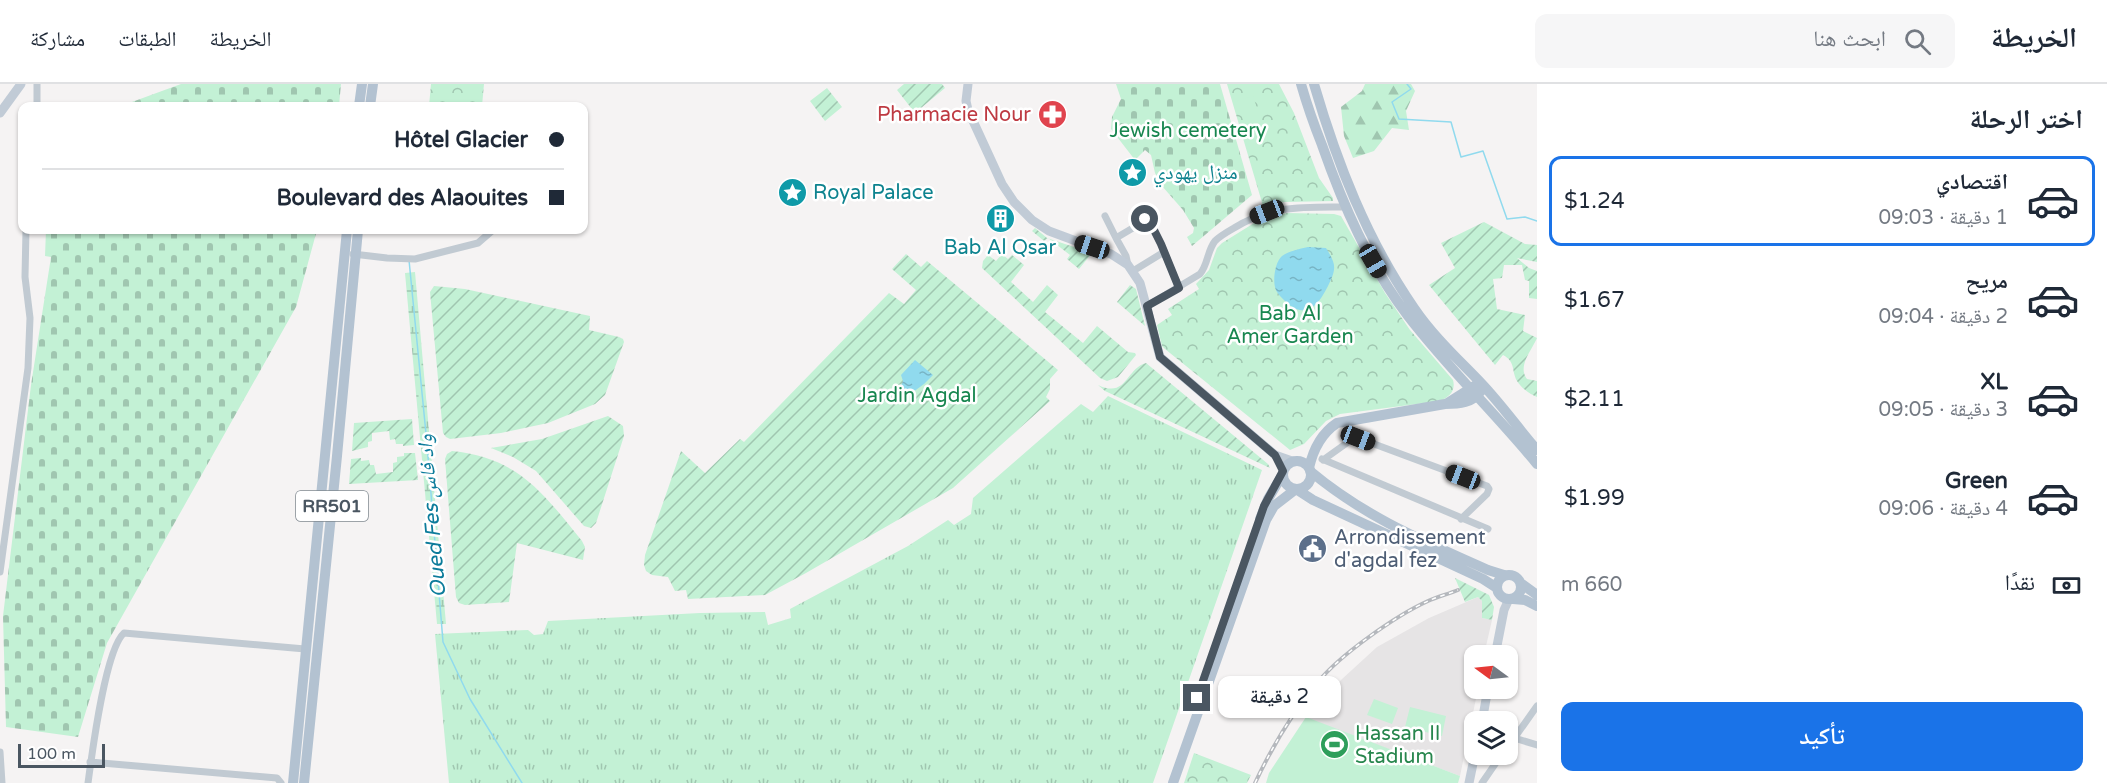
<!DOCTYPE html>
<html lang="ar">
<meta charset="utf-8">
<style>
body{margin:0;font-family:"Varela Round","Noto Naskh Arabic",sans-serif;background:#f6f6f7;color:#1f2937;direction:rtl;height:100vh;display:flex;flex-direction:column;font-size:22px;white-space:nowrap}
*{box-sizing:border-box;margin:0}
p{font-size:20px;color:#747a83}
.icon{flex:none;width:33px;height:33px;fill:none;stroke:currentColor;stroke-width:2;stroke-linecap:round;stroke-linejoin:round}
.map{position:relative;flex:1;overflow:hidden;direction:ltr}
.panel{display:flex;flex-direction:column;background:#fff;width:570px}
.panel>*{flex:none}
.guide{position:absolute;left:18px;top:18px;width:570px;height:132px;border-radius:12px;box-shadow:0 2px 4px #0004;direction:rtl;display:grid;align-content:center;height:132px;padding:0 24px;background:#fff}
.needle{width:39px;rotate:285deg}
.fabs{position:absolute;left:1464px;top:561px;display:grid;gap:12px}
.fabs a{display:grid;place-items:center;width:54px;height:54px;border-radius:12px;background:#fff;box-shadow:0 2px 4px #0004;font-size:30px}
.scale{position:absolute;left:18px;bottom:15px;width:87px;box-sizing:border-box;padding-left:6px;border:3px solid #4a5661;border-top:0;font-size:16px;line-height:21px;white-space:nowrap;color:#4a5661;-webkit-text-stroke:4px #fff;paint-order:stroke}
.end{position:absolute;width:27px;height:27px;margin:-14px;border:8px solid #4a5661;background:#fff;box-shadow:0 0 0 3px #fff}
.from{border-radius:50%}
.bubble{position:absolute;height:42px;border-radius:12px;background:#fff;box-shadow:0 2px 4px #0004;font-size:20px;font-weight:600;line-height:42px;text-align:center;direction:rtl}
.car{position:absolute;width:18px;height:36px;margin:-18px -9px;border-radius:8px;box-shadow:0 0 4px 2px #0007;background:linear-gradient(#222 24%,#8ab4d8 0 40%,#222 0 76%,#8ab4d8 0 86%,#222 0)}
.guide b{display:flex;align-items:center;gap:21px;height:57px;font-size:22px}
.guide b+b{border-top:2px solid #e0e1e3}
.guide i{width:15px;height:15px;background:#1f2937}
ul{padding:0;list-style:none}
li{display:flex;align-items:center;gap:18px;height:90px;margin:0 12px 9px;padding:0 12px;border:3px solid transparent;border-radius:12px}
li div{flex:1}
li b{display:block;font-size:22px}
li em{font-style:normal;font-weight:600}
li.on{border-color:#1a73e8}
li>.icon{width:54px;height:54px;stroke-width:1.5}
h2{padding:0 24px;font-size:27px;line-height:72px}
.pay{display:flex;align-items:center;gap:15px;height:66px;padding:0 24px;font-size:22px}
.pay p{margin-inline-start:auto}
.cta{display:flex;gap:12px;margin-top:auto;padding:12px 24px}
.cta a{flex:1;height:69px;border-radius:12px;background:#1a73e8;color:#fff;font-size:24px;font-weight:600;line-height:69px;text-align:center}
header{display:flex;align-items:center;gap:36px;box-sizing:border-box;height:84px;padding:0 30px;background:#fff;border-bottom:2px solid #e0e1e3}
header strong{font-size:28px}
nav{display:flex;gap:33px;margin-inline-start:auto;font-size:21px}
.search{width:420px;height:54px;background:#f6f6f7;display:flex;align-items:center;gap:15px;box-sizing:border-box;padding:0 21px;border-radius:12px;color:#747a83;font-size:22px}
main{display:flex;flex:1;min-height:0}
.map>svg:first-child{display:block}
.education{fill:#e6e4e5}
.grass{fill:url(#grass-tufts)}
.forest{fill:url(#forest-firs)}
.wetland{fill:url(#wetland-marsh)}
.cemetery{fill:url(#cemetery-stones)}
.park{fill:url(#park-crowns)}
.garden{fill:url(#garden-furrows)}
.pitch{fill:#c3f1d5}
.water{fill:url(#water-ripples)}
.lines{fill:none;stroke-linecap:round;stroke-linejoin:round}
.stream{stroke:#90daee;stroke-width:1.5}
.street{stroke:#c1cad2;stroke-width:7}
.secondary{stroke:#c1cbd6;stroke-width:9}
.primary{stroke:#b3c2d1;stroke-width:10}
.rail-casing{stroke:#b5b8bd;stroke-width:4}
.rail{stroke:#fff;stroke-width:1.5;stroke-dasharray:4.5;stroke-linecap:butt}
.route{stroke:#4a5661;stroke-width:8}
.labels{text-anchor:middle;dominant-baseline:central;stroke-width:5;stroke-linejoin:round;paint-order:stroke}
.shield{fill:#fff;stroke:#808990;stroke-width:1.5}
.shield-label{font-size:18px;font-weight:bold;fill:#4a5661}
.health-label{font-size:20px;fill:#be3a42;stroke:#fff;text-anchor:end}
.park-label{font-size:20px;fill:#17864f;stroke:#fff}
.culture-label{font-size:20px;fill:#0d838f;stroke:#fff;text-anchor:start}
.service-label{font-size:20px;fill:#4e5e75;stroke:#fff;text-anchor:start}
.leisure-label{font-size:20px;fill:#27864d;stroke:#fff;text-anchor:start}
.water-label{font-size:21px;font-style:italic;fill:#0c7c9b;stroke:#fff}
</style>
<header>
<strong>الخريطة</strong>
<div class="search"><svg class="icon" aria-label="search" viewBox="0 0 24 24"><circle cx="10" cy="10" r="6"/><path d="M15 15l6 6"/></svg>ابحث هنا</div>
<nav><a>الخريطة</a><a>الطبقات</a><a>مشاركة</a></nav>
</header>
<main>
<section class="panel">
<h2>اختر الرحلة</h2>
<ul>
<li class="on"><svg class="icon" aria-label="car" viewBox="0 0 24 24"><path d="M5 17H2v-5l4-1 3-4h7l3 4 3 1v5h-3M9 17h6M6 11h13"/><circle cx="7" cy="17" r="2"/><circle cx="17" cy="17" r="2"/></svg><div><b>اقتصادي</b><p>1 دقيقة · 09:03</p></div><em>$1.24</em></li>
<li><svg class="icon" aria-label="car" viewBox="0 0 24 24"><path d="M5 17H2v-5l4-1 3-4h7l3 4 3 1v5h-3M9 17h6M6 11h13"/><circle cx="7" cy="17" r="2"/><circle cx="17" cy="17" r="2"/></svg><div><b>مريح</b><p>2 دقيقة · 09:04</p></div><em>$1.67</em></li>
<li><svg class="icon" aria-label="car" viewBox="0 0 24 24"><path d="M5 17H2v-5l4-1 3-4h7l3 4 3 1v5h-3M9 17h6M6 11h13"/><circle cx="7" cy="17" r="2"/><circle cx="17" cy="17" r="2"/></svg><div><b>XL</b><p>3 دقيقة · 09:05</p></div><em>$2.11</em></li>
<li><svg class="icon" aria-label="car" viewBox="0 0 24 24"><path d="M5 17H2v-5l4-1 3-4h7l3 4 3 1v5h-3M9 17h6M6 11h13"/><circle cx="7" cy="17" r="2"/><circle cx="17" cy="17" r="2"/></svg><div><b>Green</b><p>4 دقيقة · 09:06</p></div><em>$1.99</em></li>
</ul>
<div class="pay"><svg class="icon" aria-label="cash" viewBox="0 0 24 24"><path d="M3 7h18v10H3z"/><circle cx="12" cy="12" r="2"/></svg>نقدًا<p>660 m</p></div>
<div class="cta"><a>تأكيد</a></div>
</section>
<div class="map">
<svg width="1537" height="699" viewBox="0 0 1537 699">
<defs>
<pattern id="grass-tufts" width="24" height="20" patternUnits="userSpaceOnUse" patternTransform="scale(1.5)"><rect width="24" height="20" fill="#c3f1d5"/><path d="M3 7l-1-3M5 7V3M7 7l1-3M15 17l-1-3M17 17v-4M19 17l1-3" fill="none" stroke="#a0c6b0"/></pattern>
<pattern id="forest-firs" width="22" height="20" patternUnits="userSpaceOnUse" patternTransform="scale(1.5)"><rect width="22" height="20" fill="#c3f1d5"/><path d="M5 1l3.5 6h-7zM16 11l3.5 6h-7z" fill="#a0c6b0"/></pattern>
<pattern id="wetland-marsh" width="20" height="14" patternUnits="userSpaceOnUse" patternTransform="scale(1.5)"><rect width="20" height="14" fill="#c3f1d5"/><path d="M1 5h8M5 5V1M11 12h8M15 12V8" fill="none" stroke="#a0c6b0"/></pattern>
<pattern id="cemetery-stones" width="16" height="16" patternUnits="userSpaceOnUse" patternTransform="scale(1.5)"><rect width="16" height="16" fill="#c3f1d5"/><path d="M2 7V4a2 2 0 0 1 4 0v3zM10 15v-3a2 2 0 0 1 4 0v3z" fill="#a0c6b0"/></pattern>
<pattern id="park-crowns" width="20" height="18" patternUnits="userSpaceOnUse" patternTransform="scale(1.5)"><rect width="20" height="18" fill="#c3f1d5"/><path d="M2 6a3 3 0 1 1 6 0M12 15a3 3 0 1 1 6 0" fill="none" stroke="#a0c6b0"/></pattern>
<pattern id="garden-furrows" width="10" height="10" patternUnits="userSpaceOnUse" patternTransform="scale(1.5)"><rect width="10" height="10" fill="#c3f1d5"/><path d="M-1 1l2-2M0 10L10 0M9 11l2-2" fill="none" stroke="#a0c6b0"/></pattern>
<pattern id="water-ripples" width="26" height="14" patternUnits="userSpaceOnUse" patternTransform="scale(1.5)"><rect width="26" height="14" fill="#90daee"/><path d="M2 4q2-2 4 0t4 0M15 11q2-2 4 0t4 0" fill="none" stroke="#78b4c4"/></pattern>
</defs>
<rect width="100%" height="100%" fill="#f5f3f3"/>
<!-- education -->
<path class="education" d="M1478 513 1482 517V534L1492 536 1484 571 1474 572V604L1478 605 1460 692 1306 634 1341 596 1377 563 1429 534Z"/>
<!-- grass -->
<path class="grass" d="M1108 312 1262 386 1153 699H449L435 550 528 546 534 551 543 550 548 537 700 529 765 528 768 541 791 534 790 525 908 462 948 436 954 441 971 430 973 414 1081 320 1093 328Z"/>
<!-- forest -->
<path class="forest" d="M1365 0H1411L1415 7 1406 27 1409 46 1392 44 1374 67 1353 74 1344 52 1341 23 1362 7Z"/>
<!-- wetland -->
<path class="wetland" d="M415 188 446 540H437L405 189Z"/>
<!-- cemetery -->
<path class="cemetery" d="M181 0H341L339 22H121Z
M1116 0H1220L1252 111 1192 162 1187 153 1193 149 1194 144 1183 126 1162 102 1155 89 1151 71 1145 66 1135 76 1111 45 1112 33 1121 15Z
M46 146H317L296 223 107 559 78 653 6 643 3 532 31 301 51 173 45 172Z"/>
<!-- park -->
<path class="park" d="M431 0H484L482 22H429Z
M1227 0H1279L1294 29 1319 94 1333 114V117L1285 118 1263 122Z
M1287 129 1334 130 1341 132 1385 209 1410 246 1453 296C1456 307 1449 313 1440 317L1340 330 1326 337 1304 360 1290 366 1165 265 1162 262 1157 241 1172 231 1168 225 1199 205 1196 200 1209 186 1217 164 1222 159 1259 136Z
M1194 669 1251 691 1247 699H1184Z"/>
<!-- garden -->
<path class="garden" d="M904 0H942L945 4 915 29 897 6Z
M827 4 842 23 825 37 810 17Z
M1484 138 1525 160 1537 161V178L1517 174 1529 184 1537 187V215L1529 214V197L1525 196 1522 181H1504L1502 194 1493 195 1497 225 1525 231 1523 247 1537 254C1532 266 1517 282 1527 295L1537 297V313C1530 310 1521 304 1517 297 1511 286 1516 278 1503 271L1495 281 1429 201 1455 184 1441 159Z
M1035 144 1047 154 1092 169 1079 185 1067 175 1070 171 1048 154 1044 157 1032 147Z
M906 170 921 183 927 177 1058 286 1050 295V305L1046 313 1050 317 953 404 806 489 765 511 688 515 686 506 675 507 668 493 652 491 646 487 644 481 645 471 681 367 705 389 740 355 744 358 889 209 904 220 916 206 892 185Z
M1002 170 1008 175 1012 171 1024 181 1011 198 1033 218 1047 201 1058 211 1045 228 1083 259 1097 242 1128 268 1135 269 1136 271 1118 293 1107 297 1100 294 982 184 983 177 988 171 996 177Z
M1130 201 1136 205 1145 242 1117 218Z
M434 202 465 205 590 232 589 246 619 253 623 255 624 258 605 311 595 320 548 339 501 349 450 355 446 353 443 349 430 208Z
M1146 279 1268 380 1270 384 1105 307 1098 301C1127 315 1126 284 1146 279Z
M608 332 623 342 624 352 596 439 591 444 584 442 536 387 513 373 491 364 542 355Z
M412 335 414 361 403 362V360H396L395 355 390 356 389 347 372 349V357L368 358V363L352 367 354 339Z
M452 367C519 374 543 409 582 457L585 463 583 476 517 459 509 518 465 521 459 519 456 513 445 375 447 370Z
M404 369H415L418 396 349 400 351 375 361 374V377L369 376 370 381H374L376 390 393 388V379L397 378V373L404 372Z
M1455 494 1489 511 1494 523 1492 536 1482 534V517L1478 513 1465 518Z"/>
<!-- pitch -->
<path class="pitch" d="M1253 12 1263 43 1247 48 1237 17Z
M1374 615 1398 624 1392 640 1367 631Z
M1410 623 1446 632 1442 652 1405 643Z
M1306 633 1460 692 1458 699H1266L1269 689Z"/>
<!-- water -->
<path class="water" d="M1308 163 1326 164C1336 180 1337 184 1328 202 1319 220 1306 237 1286 218 1282 214 1276 209 1275 203 1273 195 1275 178 1282 172 1289 167 1299 165 1308 163Z
M915 276 933 291 924 300 909 311 901 302 903 297 901 291Z"/>
<g class="lines">
<!-- stream -->
<path class="stream" d="M1407 0 1411 5 1392 18 1399 35 1451 38 1461 73 1483 67 1507 135 1525 133 1537 137
M409 176 427 360 443 558 470 615 522 699"/>
<!-- street -->
<path class="street" d="M37 0V22
M1105 132 1116 154
M353 170 387 174 415 175 478 159 493 146
M1128 181 1126 172 1116 154 1148 135 1161 160 1179 204
M1133 187 1164 168
M1147 222 1200 190C1208 181 1207 167 1215 157 1220 152 1227 148 1234 144 1271 121 1303 123 1345 123
M1322 375 1488 445
M1323 376 1351 356 1358 354 1487 402 1489 405 1487 410 1461 435
M0 488 28 284 30 234 25 193 26 146
M1508 652 1537 661
M1508 663 1537 622
M0 668 2 699
M90 678 277 694 281 699
M88 699C92 670 105 566 124 549L305 565
M1482 699 1502 670"/>
<!-- secondary -->
<path class="secondary" d="M968 0 966 17 968 26 1002 100 1014 118 1032 136 1049 147 1111 170 1128 181 1140 199 1160 273 1275 371 1292 377
M0 29 21 0
M1495 572 1504 526 1509 515
M1482 638 1488 604
M1469 699 1475 670"/>
<!-- primary -->
<path class="primary" d="M1301 0C1307 21 1314 41 1322 61 1343 121 1369 181 1408 232 1448 284 1495 329 1537 380
M1314 0C1337 79 1367 156 1414 224 1433 252 1458 275 1481 299 1501 320 1518 344 1537 366
M359 22 362 0
M370 22 373 0
M1446 320 1476 301
M1283 391a14 14 0 1 1 28 0a14 14 0 1 1-28 0Z
M1309 384C1313 366 1322 349 1337 339L1445 320C1459 320 1473 319 1481 307
M1310 387C1365 433 1423 457 1488 486L1504 491
M1260 435 1268 415 1283 390
M1497 503a12 12 0 1 1 24 0a12 12 0 1 1-24 0Z
M1522 500 1537 511
M1513 515 1525 516 1537 522
M293 699 347 146
M304 699 337 372 358 146
M1173 699 1266 436 1274 422 1296 405 1313 416 1483 495 1497 504"/>
<defs>
<path id="rail" d="M1255 699C1272 663 1292 629 1318 598 1340 571 1395 532 1428 517 1437 513 1448 510 1458 506"/>
</defs>
<!-- rail casing -->
<use href="#rail" class="rail-casing"/>
<!-- rail -->
<use href="#rail" class="rail"/>
</g>
<g class="lines">
<!-- route -->
<path class="route" d="M1145 135 1149 136 1161 160 1179 204 1147 222 1160 273 1275 371 1283 387 1264 422 1197 614"/>
</g>
<!-- icons -->
<defs>
<symbol id="pharmacy-disc" viewBox="-11 -11 22 22"><circle r="9.5" fill="#e0444e" stroke="#fff"/><path d="M-2-6h4v4h4v4h-4v4h-4v-4h-4v-4h4Z" fill="#fff"/></symbol>
<symbol id="sight-disc" viewBox="-11 -11 22 22"><circle r="9.5" fill="#0f9aa8" stroke="#fff"/><path d="M0-6L1.8-2.2L6-1.7L2.9 1.2L3.7 5.4L0 3.3L-3.7 5.4L-2.9 1.2L-6-1.7L-1.8-2.2Z" fill="#fff"/></symbol>
<symbol id="building-disc" viewBox="-11 -11 22 22"><circle r="9.5" fill="#0f9aa8" stroke="#fff"/><path d="M-4-6H4V6H1V3H-1V6H-4ZM-2.5-4.3h1.7v1.8h-1.7ZM.8-4.3h1.7v1.8H.8ZM-2.5-1h1.7V.8h-1.7ZM.8-1h1.7V.8H.8Z" fill="#fff"/></symbol>
<symbol id="civic-disc" viewBox="-11 -11 22 22"><circle r="9.5" fill="#5c6f8a" stroke="#fff"/><path d="M-.6-6.5H3V-4.5H.6V-3L4-1V1h2V6H-6V1h2V-1L-.6-3ZM-1.2 2.5V6h2.4V2.5Z" fill="#fff"/></symbol>
<symbol id="stadium-disc" viewBox="-11 -11 22 22"><circle r="9.5" fill="#2e9e5b" stroke="#fff"/><path d="M0-5a6.5 5 0 1 0 0 10a6.5 5 0 1 0 0-10ZM-3.5-1.8h7v3.6h-7Z" fill="#fff"/></symbol>
</defs>
<g fill-rule="evenodd">
<use href="#pharmacy-disc" x="1036" y="14" width="33" height="33"/>
<use href="#sight-disc" x="1116" y="72" width="33" height="33"/>
<use href="#sight-disc" x="776" y="92" width="33" height="33"/>
<use href="#building-disc" x="984" y="118" width="33" height="33"/>
<use href="#civic-disc" x="1296" y="448" width="33" height="33"/>
<use href="#stadium-disc" x="1318" y="644" width="33" height="33"/>
</g>
<g class="labels">
<!-- shield labels -->
<rect class="shield" x="296" y="407" width="72" height="30" rx="4.5"/>
<g class="shield-label">
<text x="332" y="422">RR501</text>
</g>
<!-- health labels -->
<g class="health-label">
<text x="1031" y="31">Pharmacie Nour</text>
</g>
<!-- park labels -->
<g class="park-label">
<text x="1188" y="47">Jewish cemetery</text>
<text x="1290" y="230">Bab Al<tspan x="1290" dy="23">Amer Garden</tspan></text>
<text x="917" y="312">Jardin Agdal</text>
</g>
<!-- culture labels -->
<g class="culture-label">
<text x="1153" y="89">منزل يهودي</text>
<text x="813" y="109">Royal Palace</text>
<text x="1000" y="164" text-anchor="middle">Bab Al Qsar</text>
</g>
<!-- service labels -->
<g class="service-label">
<text x="1334" y="454">Arrondissement<tspan x="1334" dy="23">d'agdal fez</tspan></text>
</g>
<!-- leisure labels -->
<g class="leisure-label">
<text x="1355" y="650">Hassan II<tspan x="1355" dy="23">Stadium</tspan></text>
</g>
<!-- water labels -->
<g class="water-label">
<text transform="translate(432 432) rotate(-95)">Oued Fes واد فاس</text>
</g>
</g>
</svg>
<div class="fabs">
<a><svg class="needle" viewBox="-14 -14 28 28"><path d="M0-13l5 13h-10z" fill="#e53935"/><path d="M0 13l5-13h-10z" fill="#747a83"/></svg></a>
<a><svg class="icon" aria-label="layers" viewBox="0 0 24 24"><path d="M12 4l9 5-9 5-9-5zM3 14l9 5 9-5"/></svg></a>
</div>
<div class="scale">100 m</div>
<i class="end from" style="left:1145px;top:135px"></i>
<i class="end" style="left:1197px;top:614px"></i>
<div class="bubble" style="left:1218px;top:592px;width:123px">2 دقيقة</div>
<i class="car" style="left:1267px;top:128px;rotate:249deg"></i>
<i class="car" style="left:1092px;top:163px;rotate:288deg"></i>
<i class="car" style="left:1373px;top:177px;rotate:150deg"></i>
<i class="car" style="left:1358px;top:354px;rotate:111deg"></i>
<i class="car" style="left:1463px;top:393px;rotate:291deg"></i>
<div class="guide">
<b><i class="from"></i>Hôtel Glacier</b>
<b><i></i>Boulevard des Alaouites</b>
</div>
</div>
</main>
